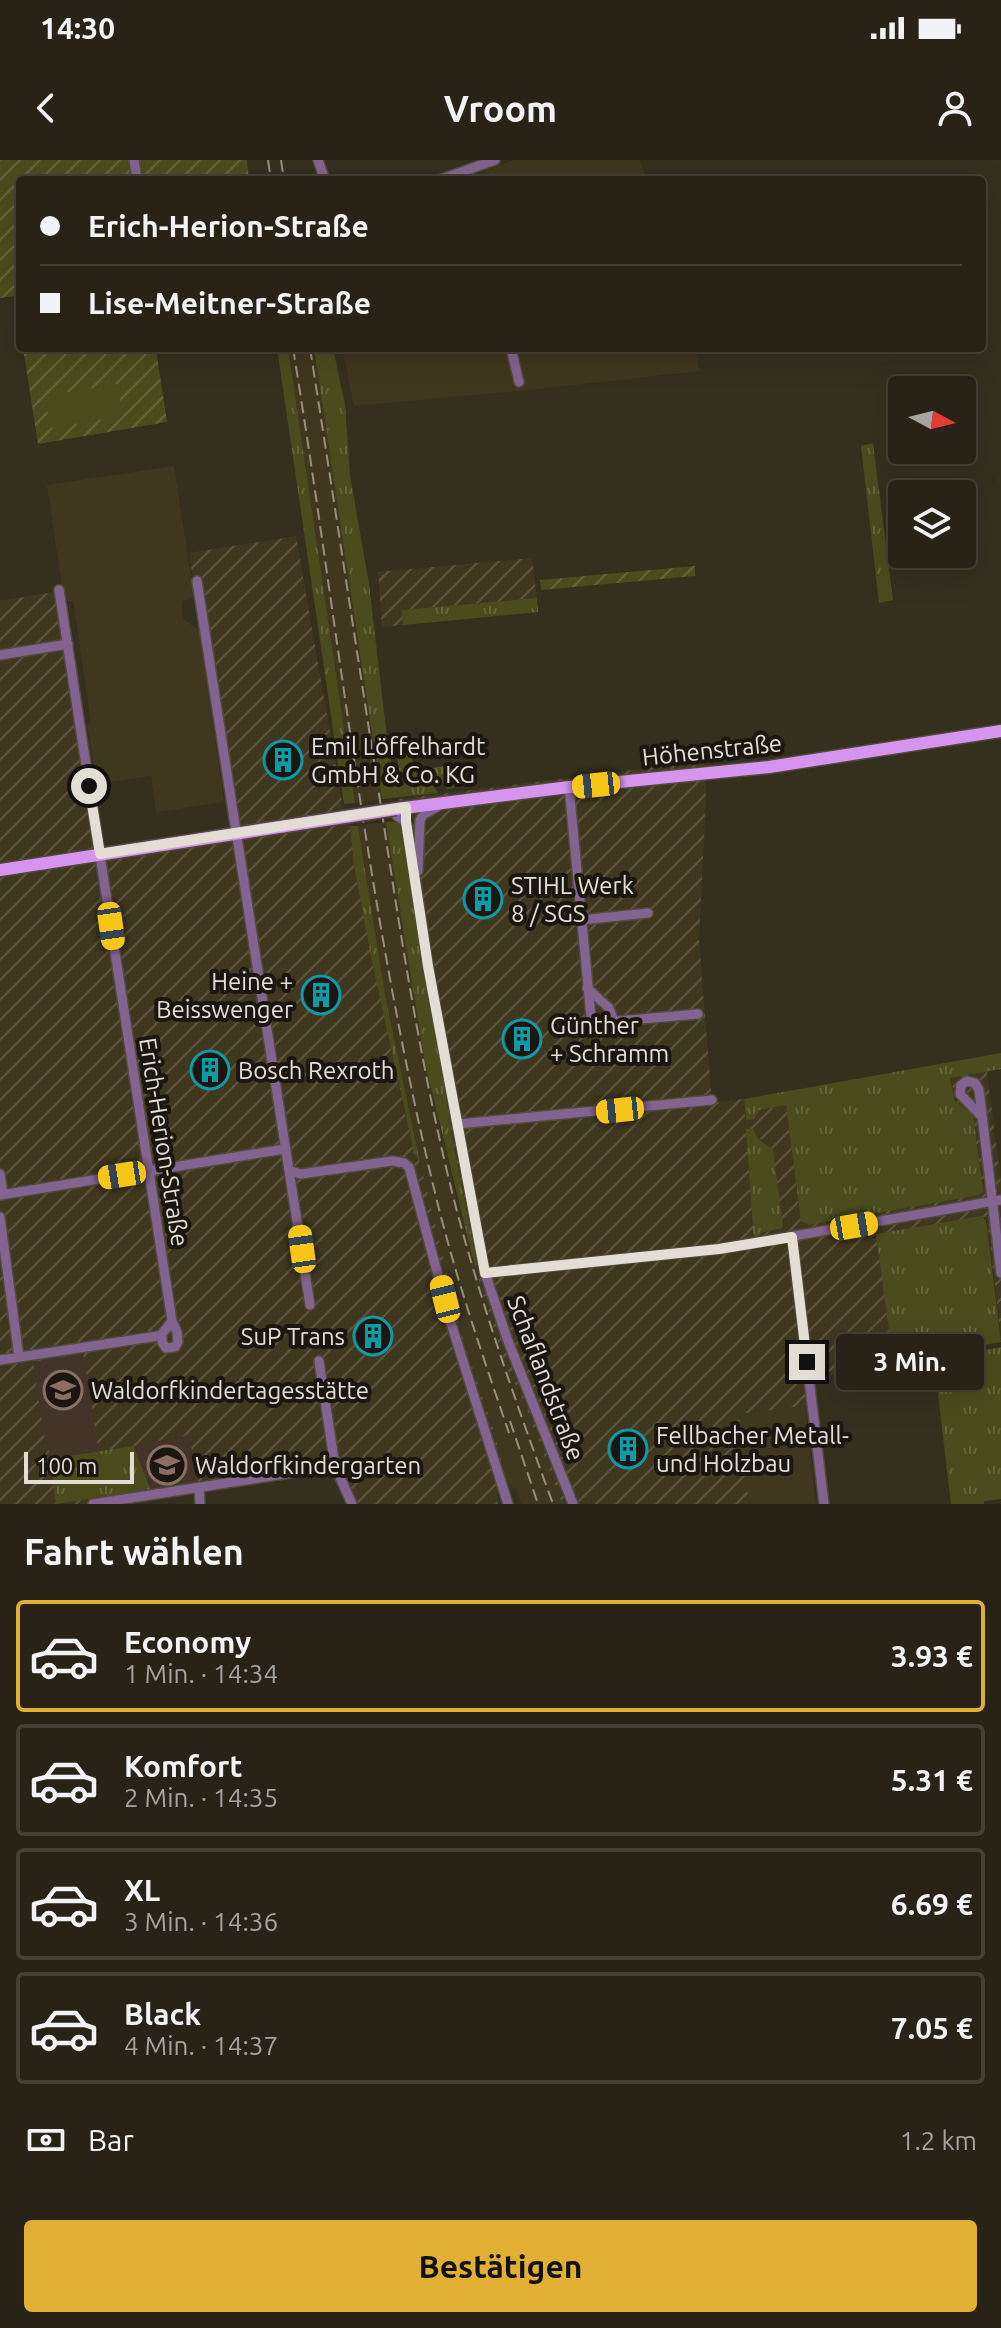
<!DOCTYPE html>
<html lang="de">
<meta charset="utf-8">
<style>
body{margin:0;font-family:Ubuntu,sans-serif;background:#302b1f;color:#f1f3f6;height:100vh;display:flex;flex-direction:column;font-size:30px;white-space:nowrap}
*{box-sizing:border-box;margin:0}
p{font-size:26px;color:#a5a4a1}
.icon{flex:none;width:44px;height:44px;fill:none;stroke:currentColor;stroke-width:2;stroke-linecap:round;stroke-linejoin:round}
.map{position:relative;height:1344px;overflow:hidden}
.side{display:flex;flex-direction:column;background:#282316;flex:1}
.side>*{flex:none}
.top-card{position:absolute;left:16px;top:16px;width:970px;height:176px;border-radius:8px;box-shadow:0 8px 32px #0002,0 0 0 2px #444035;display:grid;align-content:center;height:176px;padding:0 24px;background:#282316}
.needle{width:52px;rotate:97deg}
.controls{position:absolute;left:888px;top:216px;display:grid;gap:16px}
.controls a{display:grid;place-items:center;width:88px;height:88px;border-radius:8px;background:#282316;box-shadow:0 8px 32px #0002,0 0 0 2px #444035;font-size:40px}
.scale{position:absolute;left:24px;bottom:20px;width:110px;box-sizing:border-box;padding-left:8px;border:4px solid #e2ded3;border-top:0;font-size:22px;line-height:28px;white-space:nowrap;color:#e2ded3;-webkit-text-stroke:6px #1a1710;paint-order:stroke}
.end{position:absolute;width:36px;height:36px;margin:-18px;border:10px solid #e2ded3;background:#111;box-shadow:0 0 0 4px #111}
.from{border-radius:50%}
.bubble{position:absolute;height:56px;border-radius:8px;background:#282316;box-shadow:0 8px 32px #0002,0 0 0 2px #444035;font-size:26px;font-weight:700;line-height:56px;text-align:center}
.car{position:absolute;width:24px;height:48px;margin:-24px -12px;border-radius:10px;box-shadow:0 0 6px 2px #0007;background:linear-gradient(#f5c518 24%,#345 0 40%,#f5c518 0 76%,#345 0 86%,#f5c518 0)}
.top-card b{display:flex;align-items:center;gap:28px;height:76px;font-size:30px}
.top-card b+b{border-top:2px solid #444035}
.top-card i{width:20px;height:20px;background:#f1f3f6}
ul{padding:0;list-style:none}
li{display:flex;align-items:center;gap:24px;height:112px;margin:0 16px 12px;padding:0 8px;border:4px solid #444035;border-radius:8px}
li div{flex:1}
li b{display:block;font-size:30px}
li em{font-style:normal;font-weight:700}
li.selected{border-color:#e1af34}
li>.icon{width:72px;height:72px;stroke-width:1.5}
h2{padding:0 24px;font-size:36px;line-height:96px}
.pay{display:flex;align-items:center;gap:20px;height:88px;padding:0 24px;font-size:30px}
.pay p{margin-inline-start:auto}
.button{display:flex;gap:16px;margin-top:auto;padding:16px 24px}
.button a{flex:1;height:92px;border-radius:8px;background:#e1af34;color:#111;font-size:32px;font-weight:700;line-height:92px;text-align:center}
.status{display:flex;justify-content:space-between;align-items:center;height:56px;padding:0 40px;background:#282316;direction:ltr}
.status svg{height:22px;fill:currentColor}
header{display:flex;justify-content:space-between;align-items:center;height:104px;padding:0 24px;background:#282316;font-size:36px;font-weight:700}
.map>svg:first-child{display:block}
.built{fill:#40371f}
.industrial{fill:url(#industrial-furrows);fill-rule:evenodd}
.education{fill:#443329}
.grass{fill:url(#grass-tufts)}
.garden{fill:url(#garden-furrows)}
.pitch{fill:#4b4c1d}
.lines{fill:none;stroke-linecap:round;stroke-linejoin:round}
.minor-casing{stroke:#514b3b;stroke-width:12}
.major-casing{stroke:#514b3b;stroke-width:15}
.minor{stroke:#83638f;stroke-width:9}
.major{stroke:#d694ee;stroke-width:12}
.rail{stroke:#948f81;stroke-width:2;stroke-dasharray:12 6;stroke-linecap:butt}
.major-bridge-casing{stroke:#514b3b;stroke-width:15;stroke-linecap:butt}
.major-bridge{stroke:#d694ee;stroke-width:12}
.route{stroke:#e2ded3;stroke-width:10}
.labels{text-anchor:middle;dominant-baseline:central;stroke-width:8;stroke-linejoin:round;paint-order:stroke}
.poi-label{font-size:24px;fill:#e2ded3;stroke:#1a1710;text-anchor:start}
.street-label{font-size:24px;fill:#e2ded3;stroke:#1a1710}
</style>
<div class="status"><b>14:30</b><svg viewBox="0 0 49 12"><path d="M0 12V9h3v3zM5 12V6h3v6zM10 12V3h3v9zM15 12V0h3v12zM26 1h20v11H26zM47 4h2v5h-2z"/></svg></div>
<header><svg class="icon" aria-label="back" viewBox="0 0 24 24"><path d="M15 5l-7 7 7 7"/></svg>Vroom<svg class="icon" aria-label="person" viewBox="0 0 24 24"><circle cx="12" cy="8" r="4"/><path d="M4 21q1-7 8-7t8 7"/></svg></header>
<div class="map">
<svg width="1001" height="1344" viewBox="0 0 1001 1344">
<defs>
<pattern id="industrial-furrows" width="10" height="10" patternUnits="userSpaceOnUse" patternTransform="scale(2)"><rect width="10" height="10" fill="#40371f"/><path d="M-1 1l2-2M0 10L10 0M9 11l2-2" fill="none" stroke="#5b543f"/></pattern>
<pattern id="grass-tufts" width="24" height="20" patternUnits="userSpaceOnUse" patternTransform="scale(2)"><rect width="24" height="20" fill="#4b4c1d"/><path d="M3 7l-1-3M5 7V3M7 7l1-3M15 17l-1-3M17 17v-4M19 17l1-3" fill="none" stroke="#65653d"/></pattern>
<pattern id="garden-furrows" width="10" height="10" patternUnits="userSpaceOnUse" patternTransform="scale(2)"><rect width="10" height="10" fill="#4b4c1d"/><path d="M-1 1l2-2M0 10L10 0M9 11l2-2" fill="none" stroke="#65653d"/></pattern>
</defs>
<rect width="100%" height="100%" fill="#352f1e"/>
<!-- built -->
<path class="built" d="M513 0H640L646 20H462Z
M288 188H314L382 639 355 643Z
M342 188H694L700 211 529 230 354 246Z
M174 306 194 435 190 439 183 441 182 451 183 459 199 470 224 642 156 652 151 616 97 624 87 564 91 563 73 441H64L47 325Z
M386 662 425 903 455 1033 475 1108 505 1205 524 1242 562 1344H521L516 1327 508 1329 495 1274 463 1179 448 1124 420 1002 385 835 358 666Z
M805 1246 816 1344H749L739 1254Z"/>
<!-- industrial -->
<path class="industrial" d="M296 376 343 648 350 666 354 706 403 945 414 993 420 1002 463 1179 495 1274 508 1329 496 1334 498 1344H346L330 1311 113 1344H0V441L54 432 94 691 230 668 189 393Z
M532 398 537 438 403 450V465L382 467 378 412Z
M704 601 706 639 699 780 712 943 744 939 745 960 759 950 786 945 801 1061 973 954 956 941 950 917 987 911 1001 1023V1178L987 1060 984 1057 877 1074 893 1205 809 1219 812 1245 739 1254 749 1344H562L524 1242 505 1205 475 1108 477 1102 453 982 399 639ZM754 973 773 990 780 1069 759 1073 754 1080 749 1003Z"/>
<!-- education -->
<path class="education" d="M83 1194 99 1292 52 1299 44 1275 33 1202Z
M189 1275 198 1324 151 1330 133 1286Z"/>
<!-- grass -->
<path class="grass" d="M277 188H288L355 643 344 644Z
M314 188H333L345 245 350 315 369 424 388 586 395 620 410 624 430 622 438 633 382 639Z
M873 283 893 440 879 443 861 286Z
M537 438 538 452 403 465 402 450Z
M409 578C414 588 412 600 413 611L451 605 454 628 447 629C436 608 423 620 404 617L399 610 395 580Z
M386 662C391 662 396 661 399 664 407 671 408 708 409 719H412L453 982 477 1102 475 1108 425 903Z
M350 666H358L385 835 420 1002 414 993 373 806 354 706Z
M1001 893V909L950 918 955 941 973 954 983 1031 979 1035 809 1065 801 1061 786 945 759 950 754 959 746 960 744 939Z
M746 969H753L758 978 773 990 783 1066 780 1069 760 1073V1080L754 1081Z
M981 1056 986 1060 1001 1182 893 1201 876 1074Z
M1001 1187V1339L984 1341V1344H951L934 1200Z
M133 1286 151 1330 56 1344 50 1299Z"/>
<!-- garden -->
<path class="garden" d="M0 0H247L249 20H20V168L15 136 0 138Z
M23 188H158L156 189 167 262 38 284Z
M695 406V416L541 430 540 420Z"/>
<!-- pitch -->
<path class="pitch" d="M117 224 123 256 50 268 45 236Z"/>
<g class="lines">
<defs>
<path id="minor" d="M134 0 137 20
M318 0 325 20
M439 20 495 0
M511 188 519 222
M197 421 310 1145
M59 430 172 1161 177 1172 178 1182 175 1187 166 1188 162 1182V1174
M0 495 68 484
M569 627 591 857 600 862H607L698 854
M397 656 406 662 408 671 428 806 485 1113 508 1181 573 1344
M418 711 420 660 424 654 437 647
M581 760 648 753
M587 828 609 848 614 862
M982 957 960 934 961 925 967 921 975 923 979 930 1001 1113
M458 964 712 940
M291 1011 301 1014 392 1001 404 1003 409 1007 450 1160 508 1344
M0 1014 3 1034
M0 1035 285 989
M0 1057 19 1197
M792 1077 824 1344
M485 1113 719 1089 1001 1040
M0 1200 158 1176 162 1174 172 1161
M319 1201 335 1306 352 1344
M199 1327 200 1344
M93 1344 335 1306"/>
<path id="major" d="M396 649 569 627 769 607 1001 571
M0 710 351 656"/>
</defs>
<!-- minor casing -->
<use href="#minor" class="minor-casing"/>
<!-- major casing -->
<use href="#major" class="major-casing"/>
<!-- minor -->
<use href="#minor" class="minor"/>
<!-- major -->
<use href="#major" class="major"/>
<!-- rail -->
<path class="rail" d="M268 0 271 20
M281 0 284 20
M293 188C340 477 369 769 440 1053 459 1127 484 1200 509 1273
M310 188C335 347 359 506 384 666 403 791 423 917 454 1040 481 1144 516 1243 553 1344
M510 1261 538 1344"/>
<defs>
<path id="major-bridge" d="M351 656 396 649"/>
</defs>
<!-- major-bridge casing -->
<use href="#major-bridge" class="major-bridge-casing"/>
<!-- major-bridge -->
<use href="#major-bridge" class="major-bridge"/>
</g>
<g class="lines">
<!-- route -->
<path class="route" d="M89 626 100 694 406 647V662L428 806 485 1113 719 1089 792 1077 807 1202"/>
</g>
<!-- icons -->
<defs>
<symbol id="building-ring" viewBox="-11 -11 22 22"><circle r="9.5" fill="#1a1710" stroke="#0f9aa8" stroke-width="1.5"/><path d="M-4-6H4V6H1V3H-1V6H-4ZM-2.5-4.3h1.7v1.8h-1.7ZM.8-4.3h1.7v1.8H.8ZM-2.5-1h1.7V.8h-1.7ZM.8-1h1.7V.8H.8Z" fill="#0f9aa8"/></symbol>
<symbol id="school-ring" viewBox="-11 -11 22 22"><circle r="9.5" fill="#1a1710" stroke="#8d6e63" stroke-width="1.5"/><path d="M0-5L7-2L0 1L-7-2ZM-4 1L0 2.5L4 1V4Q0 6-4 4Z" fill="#8d6e63"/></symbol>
</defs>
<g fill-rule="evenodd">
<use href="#building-ring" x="261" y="578" width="44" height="44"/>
<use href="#building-ring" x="461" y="717" width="44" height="44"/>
<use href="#building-ring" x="299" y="813" width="44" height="44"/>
<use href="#building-ring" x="500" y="857" width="44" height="44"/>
<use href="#building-ring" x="188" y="888" width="44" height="44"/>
<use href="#building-ring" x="351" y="1154" width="44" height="44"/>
<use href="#school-ring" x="41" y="1208" width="44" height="44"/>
<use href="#building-ring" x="606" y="1267" width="44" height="44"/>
<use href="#school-ring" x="145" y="1283" width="44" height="44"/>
</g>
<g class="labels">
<!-- poi labels -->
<g class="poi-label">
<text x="311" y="586">Emil Löffelhardt<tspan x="311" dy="28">GmbH &amp; Co. KG</tspan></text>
<text x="511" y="725">STIHL Werk<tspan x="511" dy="28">8 / SGS</tspan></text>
<text x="293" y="821" text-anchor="end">Heine +<tspan x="293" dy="28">Beisswenger</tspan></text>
<text x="550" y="865">Günther<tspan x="550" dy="28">+ Schramm</tspan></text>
<text x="238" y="910">Bosch Rexroth</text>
<text x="345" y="1176" text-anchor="end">SuP Trans</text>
<text x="91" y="1230">Waldorfkindertagesstätte</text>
<text x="656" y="1275">Fellbacher Metall-<tspan x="656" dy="28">und Holzbau</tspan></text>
<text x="195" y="1305">Waldorfkindergarten</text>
</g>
<!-- street labels -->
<g class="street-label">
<text transform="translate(712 590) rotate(-6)">Höhenstraße</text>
<text transform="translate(164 982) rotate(81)">Erich-Herion-Straße</text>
<text transform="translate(546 1218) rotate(69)">Schaflandstraße</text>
</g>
</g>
</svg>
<div class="controls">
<a><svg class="needle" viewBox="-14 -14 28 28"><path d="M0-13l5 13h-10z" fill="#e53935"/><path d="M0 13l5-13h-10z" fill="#a5a4a1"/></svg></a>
<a><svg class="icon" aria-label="layers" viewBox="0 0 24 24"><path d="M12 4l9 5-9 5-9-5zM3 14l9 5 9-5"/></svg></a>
</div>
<div class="scale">100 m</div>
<i class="end from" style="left:89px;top:626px"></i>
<i class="end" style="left:807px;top:1202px"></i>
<div class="bubble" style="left:836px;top:1174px;width:148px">3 Min.</div>
<i class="car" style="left:596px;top:625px;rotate:264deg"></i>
<i class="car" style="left:111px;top:766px;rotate:172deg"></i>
<i class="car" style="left:620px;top:950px;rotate:264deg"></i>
<i class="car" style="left:122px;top:1015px;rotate:261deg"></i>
<i class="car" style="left:854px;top:1066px;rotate:80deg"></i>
<i class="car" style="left:302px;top:1089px;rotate:352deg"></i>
<i class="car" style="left:445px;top:1139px;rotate:346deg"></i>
<div class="top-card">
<b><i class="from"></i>Erich-Herion-Straße</b>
<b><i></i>Lise-Meitner-Straße</b>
</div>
</div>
<section class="side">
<h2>Fahrt wählen</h2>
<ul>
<li class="selected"><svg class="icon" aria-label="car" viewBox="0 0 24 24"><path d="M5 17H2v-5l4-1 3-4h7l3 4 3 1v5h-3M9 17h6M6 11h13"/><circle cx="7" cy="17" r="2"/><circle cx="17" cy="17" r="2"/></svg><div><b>Economy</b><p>1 Min. · 14:34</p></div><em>3.93 €</em></li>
<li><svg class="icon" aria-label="car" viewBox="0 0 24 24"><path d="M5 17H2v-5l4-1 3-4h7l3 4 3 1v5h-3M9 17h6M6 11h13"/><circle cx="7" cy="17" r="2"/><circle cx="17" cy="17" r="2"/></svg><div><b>Komfort</b><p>2 Min. · 14:35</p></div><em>5.31 €</em></li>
<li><svg class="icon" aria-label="car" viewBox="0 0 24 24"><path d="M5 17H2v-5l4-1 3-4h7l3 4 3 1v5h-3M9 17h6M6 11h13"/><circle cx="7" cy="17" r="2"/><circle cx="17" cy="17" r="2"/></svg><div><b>XL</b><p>3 Min. · 14:36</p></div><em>6.69 €</em></li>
<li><svg class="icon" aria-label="car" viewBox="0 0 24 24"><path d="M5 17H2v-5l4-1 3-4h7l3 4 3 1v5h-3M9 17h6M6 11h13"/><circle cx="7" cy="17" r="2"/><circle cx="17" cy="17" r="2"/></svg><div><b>Black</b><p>4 Min. · 14:37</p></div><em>7.05 €</em></li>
</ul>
<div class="pay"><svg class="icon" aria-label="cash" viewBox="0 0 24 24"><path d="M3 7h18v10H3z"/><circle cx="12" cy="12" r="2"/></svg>Bar<p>1.2 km</p></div>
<div class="button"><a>Bestätigen</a></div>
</section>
